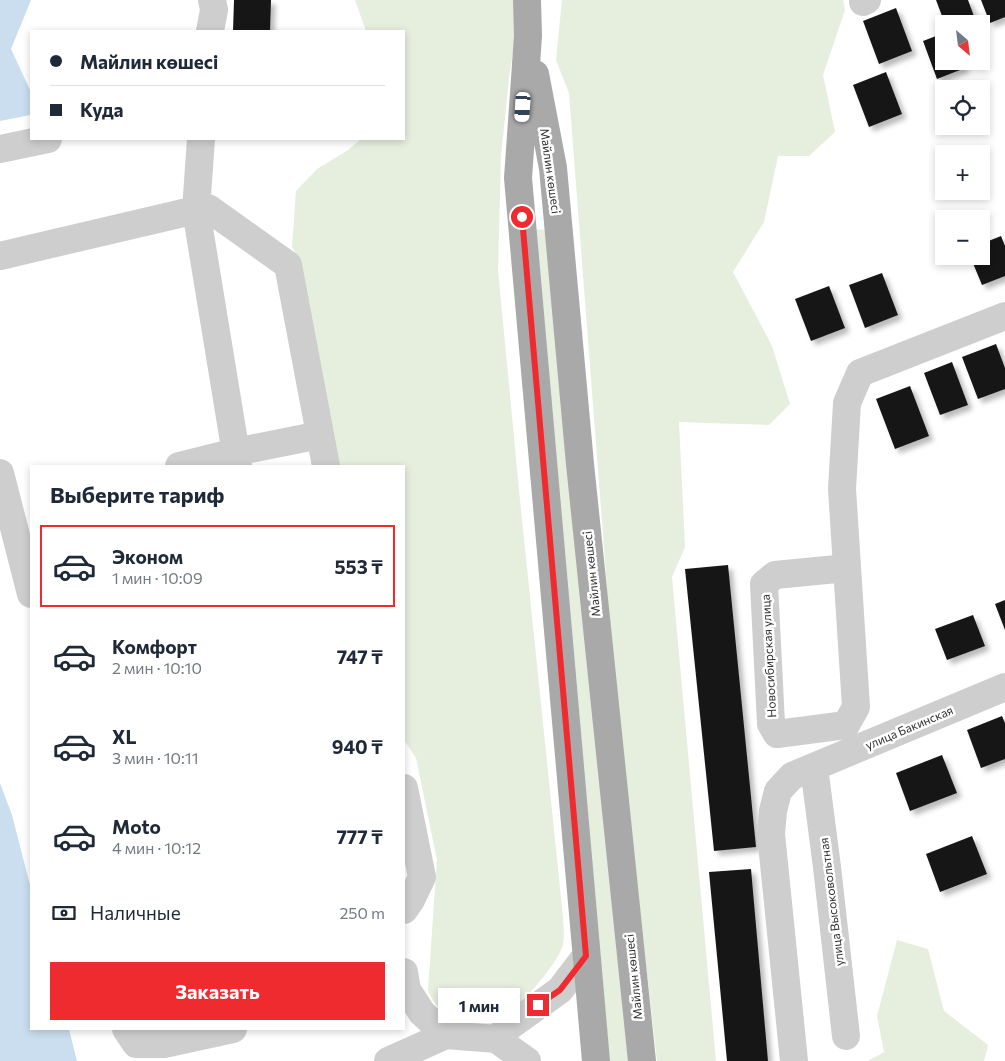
<!DOCTYPE html>
<html lang="ru">
<meta charset="utf-8">
<style>
body{margin:0;font-family:Commissioner,sans-serif;background:#f2f2f3;color:#1f2937;height:100vh;display:flex;flex-direction:column;font-size:19px;white-space:nowrap}
*{box-sizing:border-box;margin:0}
p{font-size:16px;color:#747a83}
.icon{flex:none;width:28px;height:28px;fill:none;stroke:currentColor;stroke-width:2;stroke-linecap:round;stroke-linejoin:round}
.map{position:relative;flex:1;overflow:hidden}
.side{position:absolute;left:30px;top:465px;width:375px;height:565px;display:flex;flex-direction:column;background:#fff;border-radius:0px;box-shadow:0 2px 8px #0003}
.side>*{flex:none}
.guide{position:absolute;left:30px;top:30px;width:375px;height:110px;border-radius:0px;box-shadow:0 2px 8px #0003;display:grid;align-content:center;height:110px;padding:0 20px;background:#fff}
.needle{width:32px;rotate:152deg}
.buttons{position:absolute;left:935px;top:15px;display:grid;gap:10px}
.buttons a{display:grid;place-items:center;width:55px;height:55px;border-radius:0px;background:#fff;box-shadow:0 2px 8px #0003;font-size:25px}
.end{position:absolute;width:22px;height:22px;margin:-11px;border:6px solid #f02b2f;background:#fff;box-shadow:0 0 0 2px #fff}
.from{border-radius:50%}
.bubble{position:absolute;height:35px;border-radius:0px;background:#fff;box-shadow:0 2px 8px #0003;font-size:16px;font-weight:700;line-height:35px;text-align:center}
.car{position:absolute;width:15px;height:30px;margin:-15px -8px;border-radius:6px;box-shadow:0 0 4px 1px #0007;background:linear-gradient(#fff 24%,#345 0 40%,#fff 0 76%,#345 0 86%,#fff 0)}
.guide b{display:flex;align-items:center;gap:18px;height:48px;font-size:19px}
.guide b+b{border-top:1px solid #e0e1e3}
.guide i{width:12px;height:12px;background:#1f2937}
ul{padding:0;list-style:none}
li{display:flex;align-items:center;gap:15px;height:82px;margin:0 10px 8px;padding:0 10px;border:2px solid transparent;border-radius:0px}
li div{flex:1}
li b{display:block;font-size:19px}
li em{font-style:normal;font-weight:700}
li.selected{border-color:#f02b2f}
li>.icon{width:45px;height:45px;stroke-width:1.5}
h2{padding:0 20px;font-size:22px;line-height:60px}
.pay{display:flex;align-items:center;gap:12px;height:55px;padding:0 20px;font-size:19px}
.pay p{margin-inline-start:auto}
.cta{display:flex;gap:10px;margin-top:auto;padding:10px 20px}
.cta a{flex:1;height:58px;border-radius:0px;background:#f02b2f;color:#fff;font-size:20px;font-weight:700;line-height:58px;text-align:center}
.map>svg:first-child{display:block}
.green{fill:#e6eede}
.water{fill:#cadeef}
.building{fill:#181818;filter:url(#shadow)}
.lines{fill:none;stroke-linecap:round;stroke-linejoin:round}
.minor{stroke:#cecece;stroke-width:28}
.major{stroke:#a9a9a9;stroke-width:28}
.route{stroke:#f02b2f;stroke-width:6}
.labels{text-anchor:middle;dominant-baseline:central;stroke-width:5;stroke-linejoin:round;paint-order:stroke}
.street-label{font-size:12px;fill:#313131;stroke:#fff}
</style>
<div class="map">
<svg width="1005" height="1061" viewBox="0 0 1005 1061">
<defs>
<filter id="shadow"><feDropShadow dx="4.5" dy="4.5" stdDeviation="2.5" flood-color="#0004"/></filter>
</defs>
<rect width="100%" height="100%" fill="#fff"/>
<!-- green -->
<path class="green" d="M355 0H513L516 36 510 70 501 156 498 270 520 500 563 917C563 925 565 936 563 944 560 961 519 1009 503 1016 498 1019 489 1017 484 1018 457 1018 439 1018 428 990L437 860 416 758 404 740V466H333L303 277 299 259 292 247 296 191 317 169 348 150 361 139H404V31H366Z
M562 0H843L845 10 823 75 835 132 809 156H778L764 222 733 272 772 346 790 404 769 425 679 422 685 547 672 577 716 1061H657L614 677 569 93 556 60Z
M529 229 551 230 632 1061H610Z
M897 940 928 949 944 1011 988 1045 984 1061H868L884 1052 877 1016Z"/>
<!-- water -->
<path class="water" d="M0 0H31L11 49 31 92V113L30 115 0 121Z
M0 783 12 815 31 889V1029H69L77 1061H0Z"/>
<!-- building -->
<path class="building" d="M234 0H271L270 31H233Z
M936 0H968L975 19 963 24H945Z
M981 0H1005V17L990 23Z
M896 8 912 51 879 64 863 21Z
M944 33V61H962L965 68 937 79 923 41Z
M886 72 902 114 869 127 853 85Z
M1001 236 1005 246V276L982 285 970 256H981V244Z
M882 273 898 315 865 328 849 285Z
M829 286 845 328 811 341 795 299Z
M996 344 1005 368V389L978 399 962 357Z
M952 362 968 405 940 415 924 373Z
M910 386 929 436 895 449 876 399Z
M728 565 756 847 714 851 685 569Z
M1005 600V630L995 604Z
M973 615 985 646 947 660 935 629Z
M1002 716 1005 723V759L981 768 967 730Z
M942 755 957 793 910 811 896 773Z
M972 836 987 874 940 892 926 854Z
M751 869 768 1061H727L709 872Z"/>
<g class="lines">
<!-- minor -->
<path class="minor" d="M863 2 867 0
M210 31 214 10 212 0
M201 139 196 210 238 466
M0 149 48 139
M0 256 196 210 208 208 288 265 326 466
M179 466 235 452 320 435
M0 473 31 594
M847 568 775 575 764 584 771 724 777 734 846 725 856 707 842 489 847 403 860 373 1005 316
M814 767 827 867 846 1036
M404 788 422 877 411 900 404 910
M404 972 407 990 422 1013 446 1035
M126 1029 136 1044H164L233 1029
M496 1039 510 1026 560 990 586 956
M388 1061 446 1035 496 1039 527 1061
M794 1061 771 834 773 811 778 791 792 776 1005 687"/>
<!-- major -->
<path class="major" d="M527 0 528 36 518 178 596 1061
M535 74 553 168 580 464 642 1061"/>
</g>
<g class="lines">
<!-- route -->
<path class="route" d="M522 217 586 956 560 990 538 1005"/>
</g>
<g class="labels">
<!-- street labels -->
<g class="street-label">
<text transform="translate(551 171) rotate(82)">Майлин көшесі</text>
<text transform="translate(591 574) rotate(-96)">Майлин көшесі</text>
<text transform="translate(768 656) rotate(-93)">Новосибирская улица</text>
<text transform="translate(909 727) rotate(-23)">улица Бакинская</text>
<text transform="translate(831 902) rotate(-97)">улица Высоковольтная</text>
<text transform="translate(633 977) rotate(-96)">Майлин көшесі</text>
</g>
</g>
</svg>
<div class="buttons">
<a><svg class="needle" viewBox="-14 -14 28 28"><path d="M0-13l5 13h-10z" fill="#e53935"/><path d="M0 13l5-13h-10z" fill="#747a83"/></svg></a>
<a><svg class="icon" aria-label="locate" viewBox="0 0 24 24"><circle cx="12" cy="12" r="6"/><path d="M12 2v4M12 18v4M2 12h4M18 12h4"/></svg></a>
<a>+</a>
<a>−</a>
</div>
<i class="end from" style="left:522px;top:217px"></i>
<i class="end" style="left:538px;top:1005px"></i>
<div class="bubble" style="left:438px;top:988px;width:82px">1 мин</div>
<i class="car" style="left:523px;top:107px;rotate:184deg"></i>
<div class="guide">
<b><i class="from"></i>Майлин көшесі</b>
<b><i></i>Куда</b>
</div>
<section class="side">
<h2>Выберите тариф</h2>
<ul>
<li class="selected"><svg class="icon" aria-label="car" viewBox="0 0 24 24"><path d="M5 17H2v-5l4-1 3-4h7l3 4 3 1v5h-3M9 17h6M6 11h13"/><circle cx="7" cy="17" r="2"/><circle cx="17" cy="17" r="2"/></svg><div><b>Эконом</b><p>1 мин · 10:09</p></div><em>553 ₸</em></li>
<li><svg class="icon" aria-label="car" viewBox="0 0 24 24"><path d="M5 17H2v-5l4-1 3-4h7l3 4 3 1v5h-3M9 17h6M6 11h13"/><circle cx="7" cy="17" r="2"/><circle cx="17" cy="17" r="2"/></svg><div><b>Комфорт</b><p>2 мин · 10:10</p></div><em>747 ₸</em></li>
<li><svg class="icon" aria-label="car" viewBox="0 0 24 24"><path d="M5 17H2v-5l4-1 3-4h7l3 4 3 1v5h-3M9 17h6M6 11h13"/><circle cx="7" cy="17" r="2"/><circle cx="17" cy="17" r="2"/></svg><div><b>XL</b><p>3 мин · 10:11</p></div><em>940 ₸</em></li>
<li><svg class="icon" aria-label="car" viewBox="0 0 24 24"><path d="M5 17H2v-5l4-1 3-4h7l3 4 3 1v5h-3M9 17h6M6 11h13"/><circle cx="7" cy="17" r="2"/><circle cx="17" cy="17" r="2"/></svg><div><b>Moto</b><p>4 мин · 10:12</p></div><em>777 ₸</em></li>
</ul>
<div class="pay"><svg class="icon" aria-label="cash" viewBox="0 0 24 24"><path d="M3 7h18v10H3z"/><circle cx="12" cy="12" r="2"/></svg>Наличные<p>250 m</p></div>
<div class="cta"><a>Заказать</a></div>
</section>
</div>
